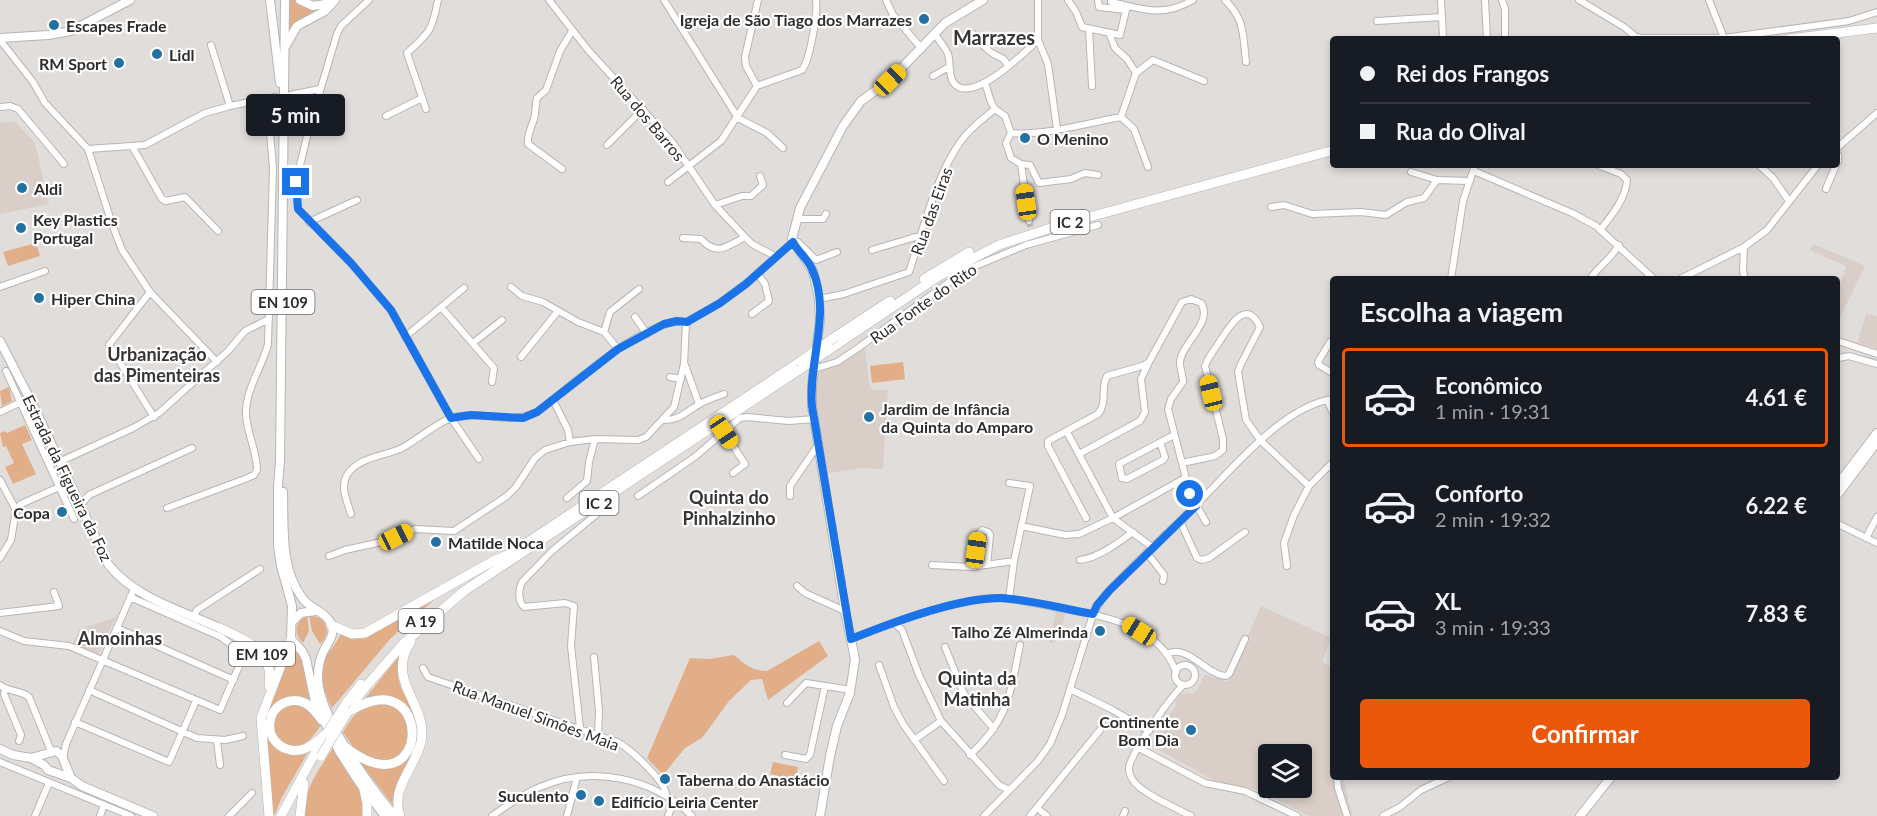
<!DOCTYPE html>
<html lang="pt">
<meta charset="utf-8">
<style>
body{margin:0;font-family:Lato,sans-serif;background:#20242c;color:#f1f3f6;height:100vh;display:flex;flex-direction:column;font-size:22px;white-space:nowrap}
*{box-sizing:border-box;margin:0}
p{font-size:20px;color:#9ea1a6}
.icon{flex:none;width:33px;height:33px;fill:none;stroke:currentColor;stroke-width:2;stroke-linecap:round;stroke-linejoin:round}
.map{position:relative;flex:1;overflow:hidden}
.sheet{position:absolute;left:1330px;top:276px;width:510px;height:504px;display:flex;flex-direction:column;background:#171b24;border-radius:6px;box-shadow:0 3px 9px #0003}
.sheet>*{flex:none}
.hud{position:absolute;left:1330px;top:36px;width:510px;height:132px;border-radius:6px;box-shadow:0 3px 9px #0003;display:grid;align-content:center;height:132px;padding:0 30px;background:#171b24}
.buttons{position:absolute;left:1258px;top:744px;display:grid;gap:12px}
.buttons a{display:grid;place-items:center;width:54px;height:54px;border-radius:6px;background:#171b24;box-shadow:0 3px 9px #0003;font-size:30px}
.end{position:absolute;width:27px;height:27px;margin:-14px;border:8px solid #1a73e8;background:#fff;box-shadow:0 0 0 3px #fff}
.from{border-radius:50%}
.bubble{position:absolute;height:42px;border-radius:6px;background:#171b24;box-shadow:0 3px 9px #0003;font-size:20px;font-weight:700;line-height:42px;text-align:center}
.car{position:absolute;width:18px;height:36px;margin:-18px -9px;border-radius:8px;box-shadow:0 0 4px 2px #0007;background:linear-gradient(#f5c518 24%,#345 0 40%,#f5c518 0 76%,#345 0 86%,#f5c518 0)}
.hud b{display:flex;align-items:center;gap:21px;height:57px;font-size:22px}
.hud b+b{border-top:2px solid #363941}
.hud i{width:15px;height:15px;background:#f1f3f6}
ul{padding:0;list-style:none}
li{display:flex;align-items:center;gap:18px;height:99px;margin:0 12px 9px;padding:0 18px;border:3px solid transparent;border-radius:6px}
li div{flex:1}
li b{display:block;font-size:22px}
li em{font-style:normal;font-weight:700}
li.current{border-color:#ea580c}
li>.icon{width:54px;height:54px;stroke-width:1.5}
h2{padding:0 30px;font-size:27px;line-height:72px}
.button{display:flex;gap:12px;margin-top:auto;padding:12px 30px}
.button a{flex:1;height:69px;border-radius:6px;background:#ea580c;color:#fff;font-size:24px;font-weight:700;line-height:69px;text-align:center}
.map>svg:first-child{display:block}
.built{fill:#d9cfc8;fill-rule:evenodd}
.green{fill:#e2ae88}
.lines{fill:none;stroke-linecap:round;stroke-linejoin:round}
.minor-tunnel{stroke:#bcbab8;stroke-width:6;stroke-dasharray:6 3;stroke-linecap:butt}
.minor-casing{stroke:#b8b5b3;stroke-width:8}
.major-casing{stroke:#b8b5b3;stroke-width:10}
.highway-casing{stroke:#b8b5b3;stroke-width:10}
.minor{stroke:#fff;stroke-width:6}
.major{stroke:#fff;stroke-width:8}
.highway{stroke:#fff;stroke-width:9}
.highway-bridge-casing{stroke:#b8b5b3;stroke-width:10;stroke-linecap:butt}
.highway-bridge{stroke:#fff;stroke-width:9}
.route{stroke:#1a73e8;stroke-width:8}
.poi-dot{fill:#2470a3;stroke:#fff;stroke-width:2}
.labels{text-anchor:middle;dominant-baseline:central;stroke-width:4.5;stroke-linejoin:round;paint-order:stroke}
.shield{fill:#fff;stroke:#6d6c6b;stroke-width:1.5}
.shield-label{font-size:15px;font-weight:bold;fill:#2e2d2c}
.poi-label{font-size:16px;font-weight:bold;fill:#2e2d2c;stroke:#fff;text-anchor:start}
.street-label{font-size:16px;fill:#2e2d2c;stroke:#fff}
.neighbourhood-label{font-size:18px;font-weight:bold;fill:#373433;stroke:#fff}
.quarter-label{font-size:20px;font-weight:bold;fill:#373433;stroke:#fff}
</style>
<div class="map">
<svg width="1877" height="816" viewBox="0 0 1877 816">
<rect width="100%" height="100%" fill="#e0dddb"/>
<!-- built -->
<path class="built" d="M14 121 35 143 49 204 0 214V123Z
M1813 244 1865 266 1838 322V293L1846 266 1810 250Z
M1866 313 1877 317V349L1858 343Z
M865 347 869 385 873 390H888L883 469 862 468 827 473 815 400 816 374Z
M1261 606 1331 638 1322 662 1333 668 1334 777H1343L1352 814 1350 816H1309L1254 789 1222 785 1150 745 1176 705 1175 702 1180 695 1187 692 1192 694 1197 690 1205 674 1228 682ZM1269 754H1302V788H1269Z
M1056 612 1065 614 1060 636H1057L1055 643 1049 642Z
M116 617 98 655 72 645 79 630Z"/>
<!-- green -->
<path class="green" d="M290 0H295L308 8 321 10 294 23 289 30Z
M36 243 40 256 8 266 3 252Z
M903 362 905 379 872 383 870 366Z
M9 387 12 401 2 406 0 391Z
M25 425 32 440 22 444 36 474 13 484 5 467 14 463 6 446 3 447 0 433 5 431 7 433Z
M436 598 391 638 332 708C324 692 317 672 327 655 332 648 337 642 341 634L358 639 366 638Z
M309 615 320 618C329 626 329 636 320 644L312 631Z
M307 616 309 631 303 643C293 634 295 622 307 616Z
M819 641 828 656 768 700 762 679 751 680 729 701 702 738 685 748 663 775 647 758 690 658 709 659 734 655C745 664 752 671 767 671Z
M291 649 300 656 303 661 311 703 304 699 269 714 277 747 310 749 282 797 274 816H271L264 722Z
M399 656 398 677 401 688 417 718 418 742 396 809 359 761C365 764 371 767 377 768 409 772 422 740 411 714L375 698 363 701Z
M301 704 314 713 321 725C309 744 294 758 276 735 269 714 282 706 301 704Z
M379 705H387L401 710 411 731 402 754 386 763 357 753 343 732C355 713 357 709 379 705Z
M333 748 362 795 364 816H304C304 788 318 771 333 748Z
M773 762 798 767 795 780 770 774Z"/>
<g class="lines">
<!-- minor-tunnel -->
<path class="minor-tunnel" d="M1029 221 1034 243"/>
<defs>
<path id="minor" d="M369 0 341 26 337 34 309 128 296 182 298 209 351 263 391 310 451 418 479 459
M549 0 588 50 673 143 715 205 745 237
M664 0 738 118 767 133 783 148
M886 0 893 15 922 49
M1068 0 1076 12 1082 27 1120 35 1127 6
M1098 0 1099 7 1126 10
M1111 0V2C1143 9 1162 18 1193 0
M1225 0C1245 19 1243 36 1246 62
M1441 0 1442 17
M1485 0 1487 39
M1502 0 1505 9V39
M1579 0 1624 27 1636 37 1642 38H1724L1849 21 1877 12
M1709 0 1724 38
M1377 21 1442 17 1443 39
M1089 29 1092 86
M1109 33 1115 48 1127 59 1136 73 1121 117 1134 129 1148 167
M935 34C939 41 945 47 948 54 951 63 948 73 953 82 970 107 1024 53 1038 40V0
M973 34C980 40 985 49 992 53 1001 59 1001 55 1008 65
M0 40 33 82 45 103 88 149 112 224 122 250 150 292 217 362
M1038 40 1048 64 1057 129
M211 45 230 106
M1136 73 1153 60 1204 81
M933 76 949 67
M985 83 991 102 995 109 1005 116 1011 133C1045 136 1087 123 1121 117
M757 86 746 66 745 57 758 0
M290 95 320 89
M0 107 10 106 18 109 64 164
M426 109 407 53C430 32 432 31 438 0
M386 116 422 98
M1011 133 1006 143 1011 158 1021 164 1029 221
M607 145 643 109
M132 146 162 199 166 201 185 197 218 231
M1838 147 1877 113
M88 149 145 145 205 113 230 106 275 97
M1838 155V161
M1021 164 1030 165 1039 183 1071 179 1085 173 1098 175
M1598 165 1621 174 1627 180C1626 198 1612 215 1601 229
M1759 165 1773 178 1789 201
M562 169 528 144C527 134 531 129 534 119 536 113 535 105 537 98L546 90 560 51 572 31
M1474 171 1572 213 1596 226 1654 279
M1411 172 1437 180
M668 182 721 141 757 86 802 70C810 60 818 13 816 0
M1826 189 1836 165
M715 205 742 196H751L763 185 760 176
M1271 207 1284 205 1312 214 1361 212 1386 215 1407 202 1424 198 1437 180 1470 181
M797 219H823L826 214
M309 222 357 200
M683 238 701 239C717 257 727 246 745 237L752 244 775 256
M872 250 922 235
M1451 279 1463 201 1475 165
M1590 279C1599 266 1611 259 1619 245
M1680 279 1744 247
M1745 279 1743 271 1744 247 1767 230 1818 165
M0 287 45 271
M511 287 522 296 543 302 578 322 604 332 618 349
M150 292 109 345 154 417
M819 299 844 294 909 272C923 231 935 177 961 141 970 128 983 119 995 109
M441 307 494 368 492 382
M752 314 769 301 765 284 757 273
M635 317 647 334
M686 322 720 303 745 284 793 242H798L816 260 837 252
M604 332 610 312 639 289
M405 337 464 288
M1838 341 1877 354
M1330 342 1318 362 1319 365 1334 374
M473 343 502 320
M521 357 558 311
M1838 358 1849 356 1877 364
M685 365 699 404
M814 369 837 362 858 348 966 270 1026 245 1098 225
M6 371 74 519
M670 377 681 379
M553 400 568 430 570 442
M1327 400 1334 415
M0 412 21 402
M663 420C678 421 686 412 698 405 706 400 715 397 724 394
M724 432 745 464 733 473
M1067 432 1113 518 1152 547
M1160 442 1165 457 1163 460 1127 479 1122 478 1119 464 1174 435
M1079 454 1140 421 1145 412 1141 379 1149 362
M59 462 133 428 159 413 228 351 245 331 269 319
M1182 463 1215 456 1223 450V439L1205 366C1208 357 1215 349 1220 341 1230 326 1246 297 1260 327L1241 364 1238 372 1246 420 1261 441 1309 486
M0 480 16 510 11 540 0 558
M1009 483 1030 486 1014 561 1009 599
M638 496 696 456 740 418 747 417 789 421 814 419
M790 496V486L816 448 819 447
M567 498 587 481 589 462 595 439
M80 506 89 495 192 448
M167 508 245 479 254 475 257 470C257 451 247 434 246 415 245 390 262 368 268 344L273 167 267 99
M16 510 21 504 59 487 65 489 71 488
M351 514C347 501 340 487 347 475 357 458 383 456 400 449 418 440 441 418 460 416 489 412 508 425 537 412 571 387 644 317 686 322
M1086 518 1048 446V441L1098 414C1108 402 1100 388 1107 376L1142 366 1149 362 1182 302 1191 299 1201 303C1214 323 1180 344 1180 363 1180 369 1183 376 1183 382L1171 399 1168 409 1190 494 1206 522
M1180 521 1197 558 1202 560 1209 558 1245 532
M1838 524 1877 543
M1021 526 1065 535 1079 534 1113 518 1185 478
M1866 538 1877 517
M1147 553 1164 575 1163 581
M329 556 345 550 386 541 415 529 454 531 507 496 516 487 535 458 545 450 570 442 595 439 638 440 646 437 674 407 684 364 686 322
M1080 560C1098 558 1118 543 1133 532
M932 565 971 567 1014 561
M1287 566 1284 543 1294 515 1309 486 1334 461
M974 567 979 533 982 530 988 532 990 535 987 565
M797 586 805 593 845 611
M0 613 59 606 54 592
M194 616 197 610 260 569
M894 623 902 630 919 675 941 721 999 785 1009 790
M117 628 234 680
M0 631 24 641 69 646 220 710 240 664 242 659 240 651 221 637 130 597
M851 639C892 623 937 605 982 599 1005 596 1027 602 1049 606 1095 615 1158 621 1176 672
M945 647 964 694 994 729
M1167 654C1187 643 1206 675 1226 676L1229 674 1245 639
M594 657 599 711 598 735
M879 665 894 707 903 724 944 781
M1175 675a10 10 0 1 1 20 0a10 10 0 1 1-20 0Z
M423 668 428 677 617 742C629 748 668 783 666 796
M1334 682V688
M0 685C8 692 21 690 29 697L51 751
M1183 685C1167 702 1140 740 1131 761 1128 767 1129 774 1132 779 1140 793 1176 808 1191 816
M5 689 4 694 21 735 19 741
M1070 689 1111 709 1149 731
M89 690 197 738 225 740 243 736
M787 703 806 683 851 690
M75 722 169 762 196 701
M580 728 571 646 574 606 565 603 524 607C518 601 518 590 522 582L552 551 598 513
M914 740 941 721
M217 741 220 765
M1139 748 1205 783 1245 791 1297 816
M785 755 806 759 810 755 825 686
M970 755C1009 719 1010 694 1020 645
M63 758 66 744 134 589
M0 762 131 816
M1334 769V771
M1337 777 1338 788 1347 816
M1037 808 1047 816
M35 816 49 783
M100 816 104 805
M229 816 252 793
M492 816C508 805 522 794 540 787 591 765 652 777 692 816
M567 816 577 777
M668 816 674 801
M984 816 1037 762 1050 744 1062 715 1093 614 1104 596C1133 564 1165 536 1195 506 1230 472 1284 404 1334 399
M1030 816 1100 730
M1123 816 1125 811
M1383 816 1400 807 1421 790 1449 777"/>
<path id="major" d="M270 0 280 83
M285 0 280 461 278 486V546L281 566 292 606 291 639 302 651 306 659 315 702 339 751 359 782 385 816
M300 0 313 6 331 3
M0 38 48 35 71 31 130 0
M285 47 297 26 325 11 335 0
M0 341 33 405 108 564C133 597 182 611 220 628
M1838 484 1877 433
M283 492C284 526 280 570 303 599 311 609 328 613 332 626 335 638 325 645 322 655 319 662 318 670 318 678 319 717 370 787 395 816
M1838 494 1877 442
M292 622 301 613 316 611
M0 749 13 755 31 758 56 751 62 756 71 778
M31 758 44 765 48 770 71 778 82 786 153 816
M820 816 830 756 837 726 850 693 855 659 845 611 812 406V386L820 320 819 299 813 271 792 239 800 208 843 126 861 101 890 80 945 23 983 0
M1580 816 1611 777"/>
<path id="highway" d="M1789 39 1877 28
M924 279 969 252
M835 337 890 301
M830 349 939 276 999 245 1060 225 1334 150
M331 625 352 634 365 633 493 561 510 554 801 361
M220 628C247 641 275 651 269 686
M347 702 361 684
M347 713 363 690 403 644 464 591 799 370
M322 720C317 714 313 707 305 703 290 696 272 705 270 722 267 741 286 755 304 749 313 746 320 739 327 733
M344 746C432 816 435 660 352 710
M364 790 367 803V816
M269 816 261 718 291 639
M281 816 322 740
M300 816 304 784
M400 816C390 788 415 768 421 742 429 704 384 682 411 641"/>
</defs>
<!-- minor casing -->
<use href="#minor" class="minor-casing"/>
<!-- major casing -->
<use href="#major" class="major-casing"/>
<!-- highway casing -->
<use href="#highway" class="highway-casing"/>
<!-- minor -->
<use href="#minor" class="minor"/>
<!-- major -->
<use href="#major" class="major"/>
<!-- highway -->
<use href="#highway" class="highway"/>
<defs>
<path id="highway-bridge" d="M801 361 835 337
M799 370 830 349
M327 733 347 702
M321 756 347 713"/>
</defs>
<!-- highway-bridge casing -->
<use href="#highway-bridge" class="highway-bridge-casing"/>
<!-- highway-bridge -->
<use href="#highway-bridge" class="highway-bridge"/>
</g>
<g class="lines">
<!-- route -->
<path class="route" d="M296 182 298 209 351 263 391 310 451 418 471 415 523 418 537 412 618 349 664 324 677 321 687 322 720 303 746 284 793 242C798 252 807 258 812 269 832 313 808 361 812 406L851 639C891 623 959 597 1002 598 1032 600 1064 609 1093 614L1097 605 1110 590 1196 506 1190 494"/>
</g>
<!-- markers -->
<g class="poi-dot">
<circle cx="924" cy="19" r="6"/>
<circle cx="54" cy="25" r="6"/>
<circle cx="157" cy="54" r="6"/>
<circle cx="119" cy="63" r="6"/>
<circle cx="1025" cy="138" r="6"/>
<circle cx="22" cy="188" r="6"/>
<circle cx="21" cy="228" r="6"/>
<circle cx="39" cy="298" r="6"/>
<circle cx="869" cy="417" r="6"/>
<circle cx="62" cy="512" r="6"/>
<circle cx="436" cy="542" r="6"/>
<circle cx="1100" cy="631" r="6"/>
<circle cx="1191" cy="730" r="6"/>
<circle cx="665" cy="779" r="6"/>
<circle cx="581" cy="795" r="6"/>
<circle cx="599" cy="801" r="6"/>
</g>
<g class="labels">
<!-- shield labels -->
<g class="shield">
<rect x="1050.5" y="210" width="39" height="24" rx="4.5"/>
<rect x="251.5" y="290" width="63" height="24" rx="4.5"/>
<rect x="579.5" y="491" width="39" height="24" rx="4.5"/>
<rect x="398.5" y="609" width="45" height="24" rx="4.5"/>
<rect x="229" y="642" width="66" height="24" rx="4.5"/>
</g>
<g class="shield-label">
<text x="1070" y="222">IC 2</text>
<text x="283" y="302">EN 109</text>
<text x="599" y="503">IC 2</text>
<text x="421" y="621">A 19</text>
<text x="262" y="654">EM 109</text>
</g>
<!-- poi labels -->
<g class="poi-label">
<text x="912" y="19" text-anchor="end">Igreja de São Tiago dos Marrazes</text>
<text x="66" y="25">Escapes Frade</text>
<text x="169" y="54">Lidl</text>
<text x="107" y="63" text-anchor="end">RM Sport</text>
<text x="1037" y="138">O Menino</text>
<text x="34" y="188">Aldi</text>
<text x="33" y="219">Key Plastics<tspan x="33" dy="18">Portugal</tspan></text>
<text x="51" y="298">Hiper China</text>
<text x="881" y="408">Jardim de Infância<tspan x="881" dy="18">da Quinta do Amparo</tspan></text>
<text x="50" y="512" text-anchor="end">Copa</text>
<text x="448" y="542">Matilde Noca</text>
<text x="1088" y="631" text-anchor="end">Talho Zé Almerinda</text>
<text x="1179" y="721" text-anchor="end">Continente<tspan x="1179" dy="18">Bom Dia</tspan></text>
<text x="677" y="779">Taberna do Anastácio</text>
<text x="569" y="795" text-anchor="end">Suculento</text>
<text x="611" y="801">Edifício Leiria Center</text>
</g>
<!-- street labels -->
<g class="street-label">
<text transform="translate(648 118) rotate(50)">Rua dos Barros</text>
<text transform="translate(931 211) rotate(-70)">Rua das Eiras</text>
<text transform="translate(923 303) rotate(-35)">Rua Fonte do Rito</text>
<text transform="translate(68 478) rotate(64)">Estrada da Figueira da Foz</text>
<text transform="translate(536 715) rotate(20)">Rua Manuel Simões Maia</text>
</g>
<!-- neighbourhood labels -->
<g class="neighbourhood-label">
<text x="157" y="354">Urbanização<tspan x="157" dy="21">das Pimenteiras</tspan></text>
<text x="729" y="497">Quinta do<tspan x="729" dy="21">Pinhalzinho</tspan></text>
<text x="120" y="638">Almoinhas</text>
<text x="977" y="678">Quinta da<tspan x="977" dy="21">Matinha</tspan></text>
</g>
<!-- quarter labels -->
<g class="quarter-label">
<text x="994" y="37">Marrazes</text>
</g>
</g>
</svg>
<div class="buttons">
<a><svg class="icon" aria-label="layers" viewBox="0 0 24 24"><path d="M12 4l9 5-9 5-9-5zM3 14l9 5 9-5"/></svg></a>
</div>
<i class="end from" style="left:1190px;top:494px"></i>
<i class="end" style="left:296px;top:182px"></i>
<div class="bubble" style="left:246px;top:94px;width:99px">5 min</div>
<i class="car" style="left:890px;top:80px;rotate:46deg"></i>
<i class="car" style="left:1026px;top:202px;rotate:352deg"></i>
<i class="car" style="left:1211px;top:393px;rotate:346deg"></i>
<i class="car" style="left:724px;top:432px;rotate:146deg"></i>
<i class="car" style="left:396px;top:537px;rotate:64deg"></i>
<i class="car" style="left:976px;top:550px;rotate:8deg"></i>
<i class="car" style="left:1139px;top:631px;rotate:302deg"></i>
<div class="hud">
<b><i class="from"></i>Rei dos Frangos</b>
<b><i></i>Rua do Olival</b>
</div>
<section class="sheet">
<h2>Escolha a viagem</h2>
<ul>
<li class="current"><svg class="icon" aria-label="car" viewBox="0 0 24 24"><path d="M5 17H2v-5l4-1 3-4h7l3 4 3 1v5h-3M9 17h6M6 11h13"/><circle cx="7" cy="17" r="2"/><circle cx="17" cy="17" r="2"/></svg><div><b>Econômico</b><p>1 min · 19:31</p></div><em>4.61 €</em></li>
<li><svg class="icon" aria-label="car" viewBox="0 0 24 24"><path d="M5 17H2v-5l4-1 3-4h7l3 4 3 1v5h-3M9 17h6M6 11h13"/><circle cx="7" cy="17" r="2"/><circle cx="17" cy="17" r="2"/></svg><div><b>Conforto</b><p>2 min · 19:32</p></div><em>6.22 €</em></li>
<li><svg class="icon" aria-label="car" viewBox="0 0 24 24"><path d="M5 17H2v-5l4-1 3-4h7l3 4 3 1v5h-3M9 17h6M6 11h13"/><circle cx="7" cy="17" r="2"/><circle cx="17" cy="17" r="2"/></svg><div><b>XL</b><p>3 min · 19:33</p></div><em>7.83 €</em></li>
</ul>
<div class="button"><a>Confirmar</a></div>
</section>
</div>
